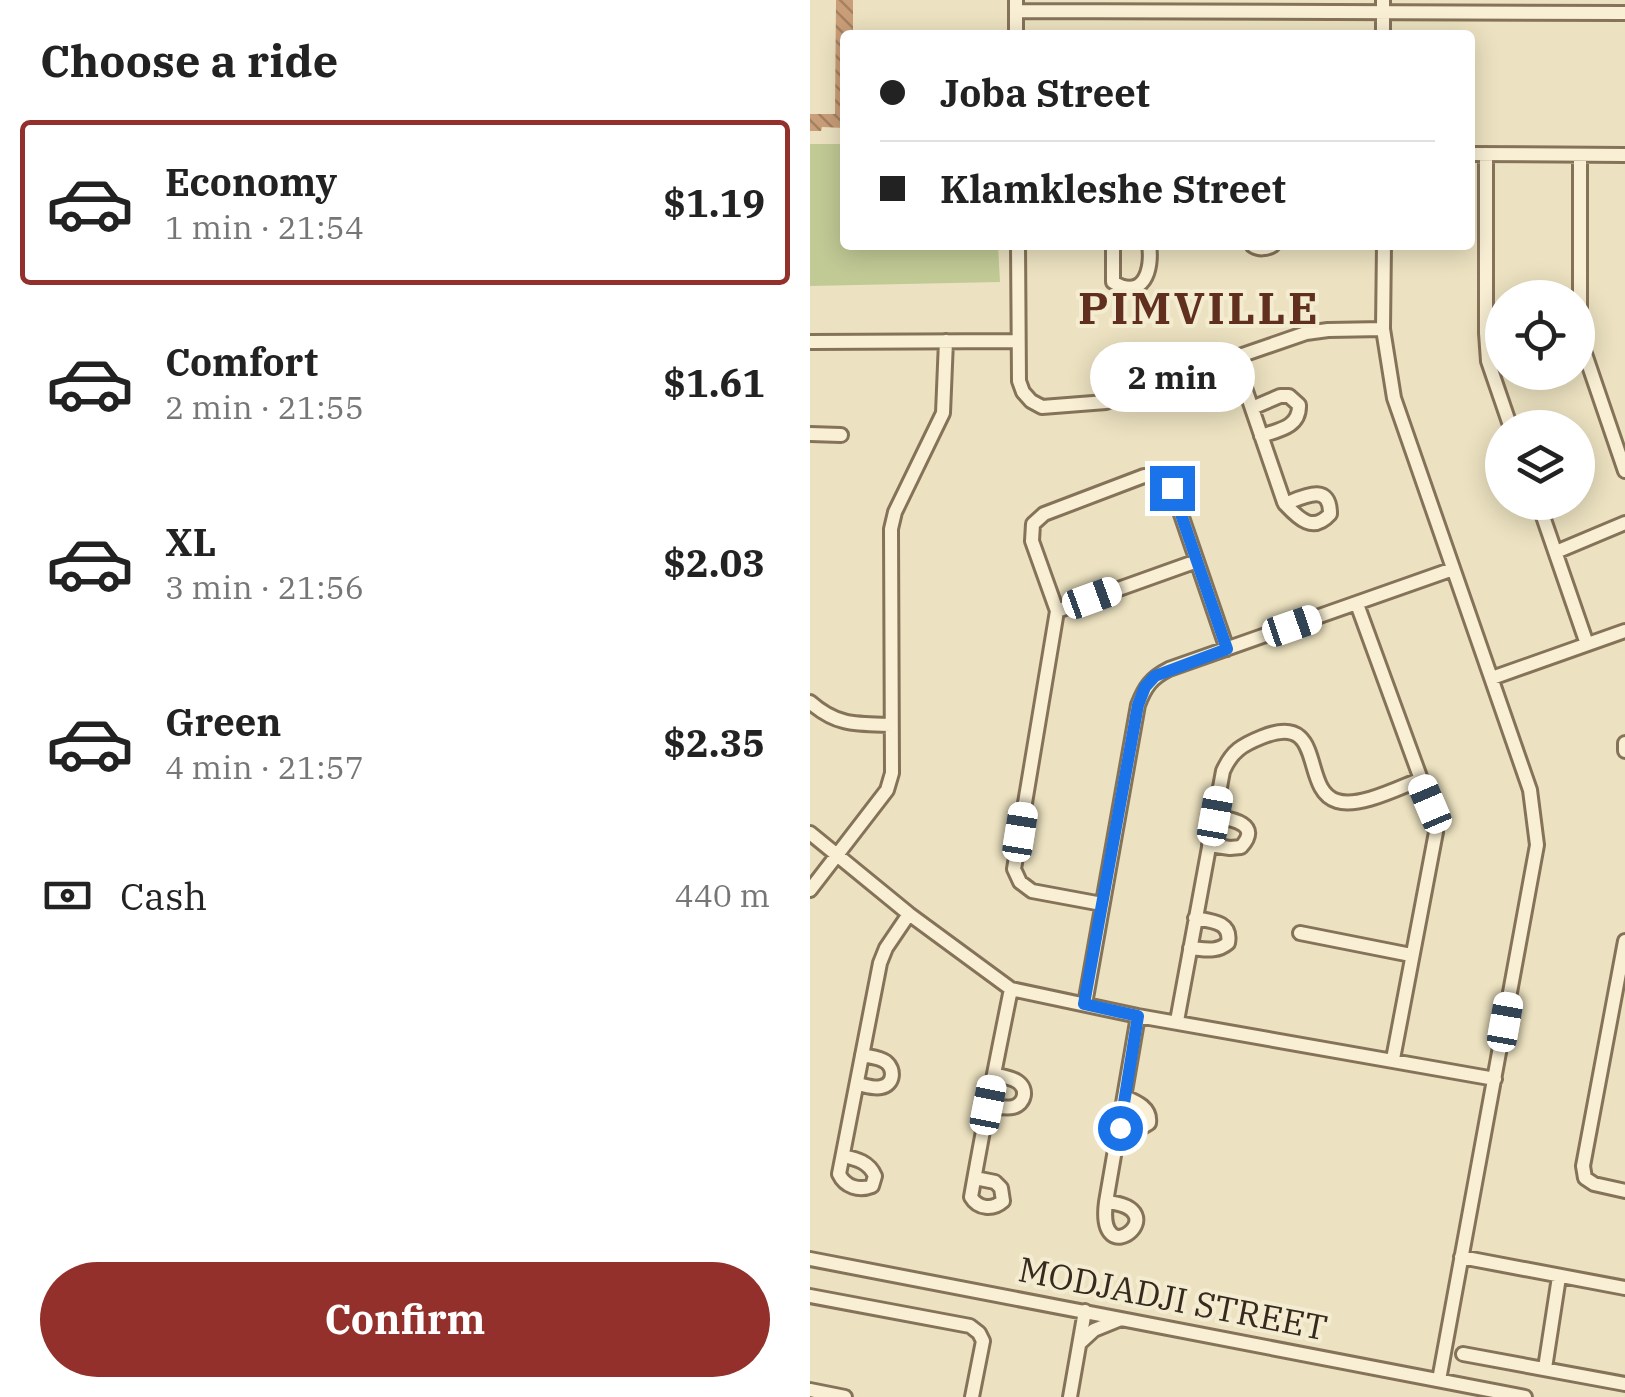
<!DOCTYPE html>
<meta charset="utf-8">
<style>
body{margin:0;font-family:"IBM Plex Serif",serif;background:#f6f6f6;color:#222;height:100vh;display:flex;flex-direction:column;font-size:38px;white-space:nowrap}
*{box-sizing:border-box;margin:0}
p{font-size:32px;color:#767676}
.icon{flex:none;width:55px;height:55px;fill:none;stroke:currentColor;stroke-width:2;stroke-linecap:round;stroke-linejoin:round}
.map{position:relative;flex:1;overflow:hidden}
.sheet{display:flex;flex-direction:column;background:#fff;width:810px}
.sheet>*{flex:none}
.hud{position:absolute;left:30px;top:30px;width:635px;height:220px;border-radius:10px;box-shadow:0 5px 25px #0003;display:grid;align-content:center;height:220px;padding:0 40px;background:#fff}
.tools{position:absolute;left:675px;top:280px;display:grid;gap:20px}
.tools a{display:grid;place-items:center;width:110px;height:110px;border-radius:50%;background:#fff;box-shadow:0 5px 25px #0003;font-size:50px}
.end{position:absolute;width:45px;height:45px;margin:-22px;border:12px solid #1a73e8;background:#fff;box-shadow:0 0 0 5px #fff}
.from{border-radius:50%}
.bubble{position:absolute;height:70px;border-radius:35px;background:#fff;box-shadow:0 5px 25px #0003;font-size:32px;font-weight:700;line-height:70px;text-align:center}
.car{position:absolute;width:30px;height:60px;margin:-30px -15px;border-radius:12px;box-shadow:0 0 8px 2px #0007;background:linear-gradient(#fff 24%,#345 0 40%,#fff 0 76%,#345 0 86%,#fff 0)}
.hud b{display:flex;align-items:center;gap:35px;height:95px;font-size:38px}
.hud b+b{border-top:2px solid #e0e0e0}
.hud i{width:25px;height:25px;background:#222}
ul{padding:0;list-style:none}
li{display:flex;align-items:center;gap:30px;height:165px;margin:0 20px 15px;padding:0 20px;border:5px solid transparent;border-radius:10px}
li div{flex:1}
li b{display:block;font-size:38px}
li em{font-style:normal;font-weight:700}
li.selected{border-color:#93302b}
li>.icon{width:90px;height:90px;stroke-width:1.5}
h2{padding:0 40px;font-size:45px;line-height:120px}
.pay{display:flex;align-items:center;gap:25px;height:110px;padding:0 40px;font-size:38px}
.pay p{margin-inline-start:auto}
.cta{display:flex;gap:20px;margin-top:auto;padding:20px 40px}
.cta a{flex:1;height:115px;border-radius:60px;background:#93302b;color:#fff;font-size:40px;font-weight:700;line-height:115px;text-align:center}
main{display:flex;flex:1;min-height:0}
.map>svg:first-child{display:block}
.garden{fill:#c1ca95}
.building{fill:url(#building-back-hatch)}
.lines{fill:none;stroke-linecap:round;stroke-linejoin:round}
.minor-casing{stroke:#857359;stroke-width:18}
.minor{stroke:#f8efd4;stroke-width:12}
.route{stroke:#1a73e8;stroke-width:12}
.labels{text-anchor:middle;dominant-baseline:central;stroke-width:8;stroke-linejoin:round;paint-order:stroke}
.street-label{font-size:35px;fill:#352a1d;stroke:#f4ecd0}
.district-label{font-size:45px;font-weight:bold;letter-spacing:2.5px;fill:#612f1e;stroke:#f4ecd0}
</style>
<main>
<section class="sheet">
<h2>Choose a ride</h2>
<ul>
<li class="selected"><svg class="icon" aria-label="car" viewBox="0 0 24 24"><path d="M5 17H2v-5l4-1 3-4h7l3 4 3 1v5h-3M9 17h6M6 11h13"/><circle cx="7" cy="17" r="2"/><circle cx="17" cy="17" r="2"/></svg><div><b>Economy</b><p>1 min · 21:54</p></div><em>$1.19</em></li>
<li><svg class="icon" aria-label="car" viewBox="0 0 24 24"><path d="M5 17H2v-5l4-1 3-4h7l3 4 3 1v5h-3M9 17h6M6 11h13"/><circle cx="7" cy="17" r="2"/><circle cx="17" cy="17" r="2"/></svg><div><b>Comfort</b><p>2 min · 21:55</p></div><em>$1.61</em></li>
<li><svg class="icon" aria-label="car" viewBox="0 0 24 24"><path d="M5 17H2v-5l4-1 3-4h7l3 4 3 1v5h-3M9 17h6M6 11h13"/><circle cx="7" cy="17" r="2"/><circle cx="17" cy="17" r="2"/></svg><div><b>XL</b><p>3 min · 21:56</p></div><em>$2.03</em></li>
<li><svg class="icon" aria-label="car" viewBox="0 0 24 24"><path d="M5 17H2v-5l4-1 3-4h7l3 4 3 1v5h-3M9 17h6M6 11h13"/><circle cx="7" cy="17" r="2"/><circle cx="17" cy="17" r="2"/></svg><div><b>Green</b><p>4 min · 21:57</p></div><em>$2.35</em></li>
</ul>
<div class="pay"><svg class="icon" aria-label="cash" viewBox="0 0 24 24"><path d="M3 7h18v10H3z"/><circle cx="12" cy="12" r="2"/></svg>Cash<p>440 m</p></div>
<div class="cta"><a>Confirm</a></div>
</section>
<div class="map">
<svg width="815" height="1397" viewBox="0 0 815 1397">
<defs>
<pattern id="building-back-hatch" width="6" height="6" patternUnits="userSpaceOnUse" patternTransform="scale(2.5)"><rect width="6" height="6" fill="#ca9e78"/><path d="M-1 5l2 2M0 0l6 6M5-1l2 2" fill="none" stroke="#a58162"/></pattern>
</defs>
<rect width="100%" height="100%" fill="#ece2c1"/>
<!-- garden -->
<path class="garden" d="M0 144H35V245H188L190 282 0 286Z"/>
<!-- building -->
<path class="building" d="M26 0H43V35H35V128L12 127 11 131H0V114H25Z"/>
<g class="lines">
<defs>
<path id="minor" d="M206 0V35
M206 11 815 13
M573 35V0
M660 154 815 155
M676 154V333L678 361 701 428
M770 156V335L774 351 815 471
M208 245 209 381 213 392 221 401 232 407 296 402 496 333 518 330 573 329
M303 245V282C333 301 343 270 339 245
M442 245C448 250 457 249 463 245
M574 245 573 329 584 398 720 790 727 845 629 1380
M0 342 208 341
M425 359 474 502 475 504C489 519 503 533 520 514 520 482 493 497 475 504
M442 408 470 396H479L489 405C490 427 469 430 451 436
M0 434 31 435
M728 502 777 644
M746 552 815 523
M547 604 620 804 626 832 583 1059
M247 611 387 561
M682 678 815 631
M0 702C27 726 47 724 81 725
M815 743V751
M0 833 99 914 201 989 328 1016 685 1079
M399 845 420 848 431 847C452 824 422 819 405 816
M0 890 77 790 82 773 81 529 85 512 133 413 136 341
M292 904 222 891 210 882 204 869 247 611 222 541 223 524 234 514 334 476 351 477 362 488 417 649
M490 933 601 955
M815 941 773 1166 775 1178 784 1184 815 1191
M380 948C394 949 406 953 418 943 422 922 402 921 385 918
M275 1004 328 705C335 687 341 678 359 669L643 569
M367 1021 413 771C422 751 432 745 452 737 517 711 490 790 527 801 549 808 588 788 609 780
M47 1084C54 1085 64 1089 71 1087 84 1085 85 1069 76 1062 69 1057 60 1057 52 1055
M178 1105C186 1106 195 1109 203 1107 215 1104 218 1089 208 1082 201 1077 191 1076 184 1075
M309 1128 329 1129 339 1123C341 1108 327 1102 315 1097
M33 1156C47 1159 59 1162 65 1176L62 1186C49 1191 35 1187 29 1174L70 963 76 948 99 914
M165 1178 185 1182 191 1188 193 1201C183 1210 168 1209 161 1197 173 1128 187 1058 201 989
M296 1202C369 1208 286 1277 296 1202L328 1016
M651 1257 815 1288
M0 1259 715 1397
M0 1296 160 1326 169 1333 173 1341 162 1397
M271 1342 284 1330 311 1319
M653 1354 815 1384
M735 1368 749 1277
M0 1390 35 1397
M260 1397 275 1311"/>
</defs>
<!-- minor casing -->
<use href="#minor" class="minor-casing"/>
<!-- minor -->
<use href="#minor" class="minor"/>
</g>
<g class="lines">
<!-- route -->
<path class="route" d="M310 1128 328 1016 274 1004 328 705 335 687 345 676 417 649 362 488"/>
</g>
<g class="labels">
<!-- street labels -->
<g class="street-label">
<text transform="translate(363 1298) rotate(11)">MODJADJI STREET</text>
</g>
<!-- district labels -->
<g class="district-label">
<text x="389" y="307">PIMVILLE</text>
</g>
</g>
</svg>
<div class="tools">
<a><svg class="icon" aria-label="locate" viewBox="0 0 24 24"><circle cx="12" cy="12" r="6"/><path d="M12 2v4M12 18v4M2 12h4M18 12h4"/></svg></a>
<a><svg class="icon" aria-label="layers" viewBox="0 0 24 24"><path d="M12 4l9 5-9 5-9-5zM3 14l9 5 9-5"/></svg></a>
</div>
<i class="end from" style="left:310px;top:1128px"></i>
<i class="end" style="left:362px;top:488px"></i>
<div class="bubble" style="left:280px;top:342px;width:165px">2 min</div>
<i class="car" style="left:282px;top:598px;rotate:70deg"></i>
<i class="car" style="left:482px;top:626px;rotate:71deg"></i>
<i class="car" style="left:620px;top:804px;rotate:337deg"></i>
<i class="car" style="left:405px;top:816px;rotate:10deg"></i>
<i class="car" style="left:210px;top:832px;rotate:9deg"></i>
<i class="car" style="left:695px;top:1022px;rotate:10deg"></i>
<i class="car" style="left:178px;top:1105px;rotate:11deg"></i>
<div class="hud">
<b><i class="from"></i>Joba Street</b>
<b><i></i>Klamkleshe Street</b>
</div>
</div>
</main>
